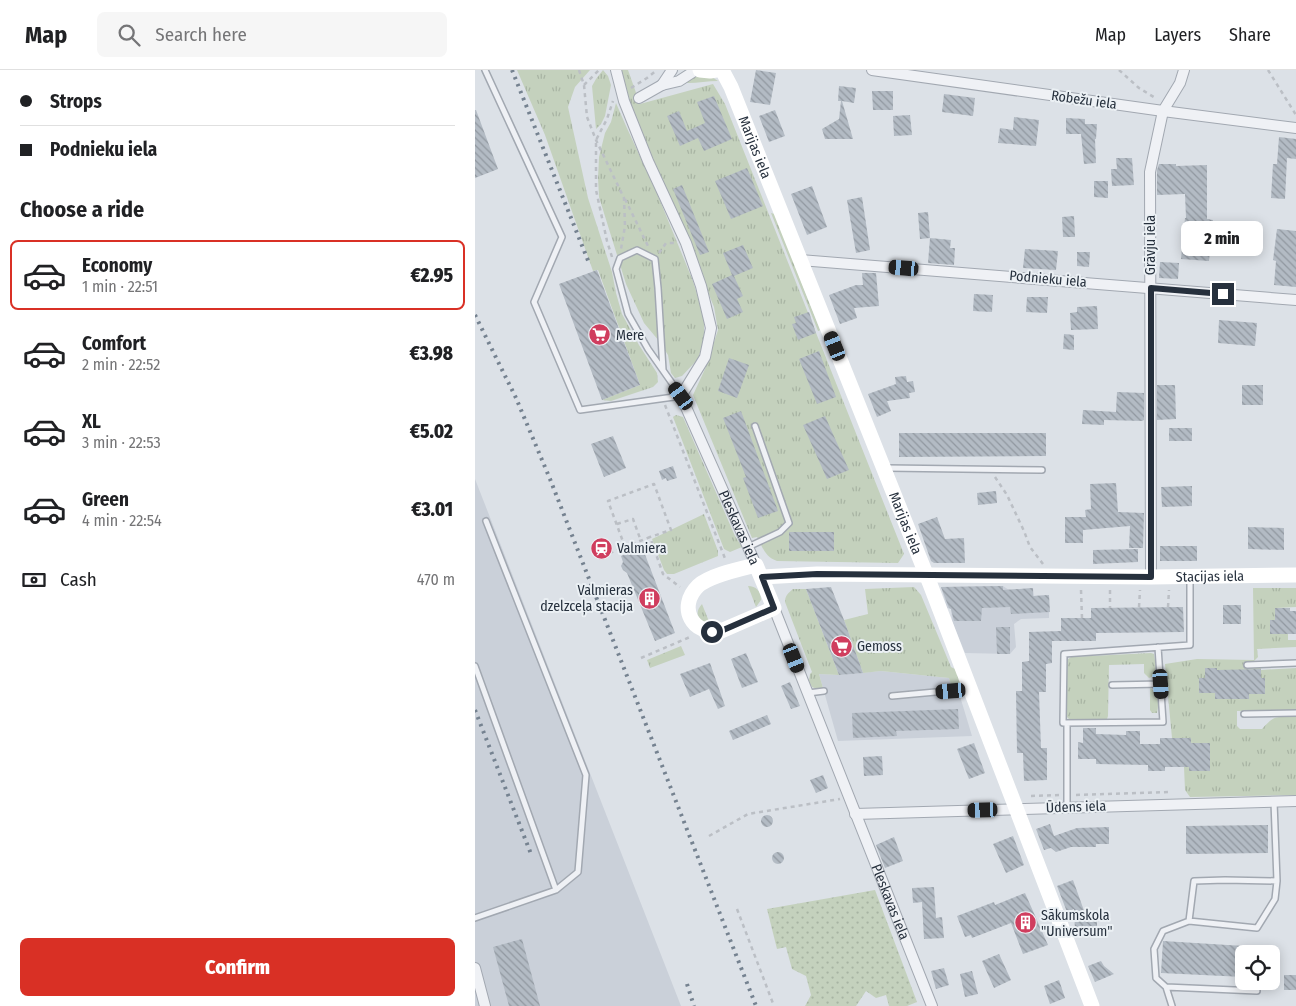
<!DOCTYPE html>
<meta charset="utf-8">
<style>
body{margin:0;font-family:"Fira Sans Condensed",sans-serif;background:#f6f6f6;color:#202124;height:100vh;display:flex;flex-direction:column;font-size:19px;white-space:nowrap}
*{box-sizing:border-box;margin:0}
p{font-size:16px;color:#757577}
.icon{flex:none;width:28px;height:28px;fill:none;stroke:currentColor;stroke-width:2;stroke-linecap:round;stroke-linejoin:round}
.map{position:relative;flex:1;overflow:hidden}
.details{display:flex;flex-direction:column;background:#fff;width:475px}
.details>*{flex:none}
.hud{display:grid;align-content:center;height:110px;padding:0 20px;background:#fff}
.controls{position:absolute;left:760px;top:875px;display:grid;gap:10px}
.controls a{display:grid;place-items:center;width:45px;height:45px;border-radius:8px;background:#fff;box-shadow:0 2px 12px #0003;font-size:25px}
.end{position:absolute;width:22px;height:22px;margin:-11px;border:6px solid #26303d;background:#fff;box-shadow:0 0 0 2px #fff}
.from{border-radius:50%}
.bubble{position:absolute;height:35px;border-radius:8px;background:#fff;box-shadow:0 2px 12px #0003;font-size:16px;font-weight:800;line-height:35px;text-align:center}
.car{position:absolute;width:15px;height:30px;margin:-15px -8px;border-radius:6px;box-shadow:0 0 4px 1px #0007;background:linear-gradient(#222 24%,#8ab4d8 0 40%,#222 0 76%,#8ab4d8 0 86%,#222 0)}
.hud b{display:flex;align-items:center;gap:18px;height:48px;font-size:19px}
.hud b+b{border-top:1px solid #e0e0e0}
.hud i{width:12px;height:12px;background:#202124}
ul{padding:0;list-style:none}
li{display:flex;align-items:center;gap:15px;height:70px;margin:0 10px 8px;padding:0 10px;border:2px solid transparent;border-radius:8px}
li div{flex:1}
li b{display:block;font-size:19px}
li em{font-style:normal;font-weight:800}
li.current{border-color:#d93025}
li>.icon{width:45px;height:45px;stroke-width:1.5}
h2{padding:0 20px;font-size:22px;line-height:60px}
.pay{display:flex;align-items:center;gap:12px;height:55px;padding:0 20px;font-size:19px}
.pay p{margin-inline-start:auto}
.action{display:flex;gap:10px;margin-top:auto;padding:10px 20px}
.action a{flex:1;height:58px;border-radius:8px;background:#d93025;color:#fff;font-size:20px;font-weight:800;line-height:58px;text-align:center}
header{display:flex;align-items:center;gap:30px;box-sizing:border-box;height:70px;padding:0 25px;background:#fff;border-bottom:1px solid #e0e0e0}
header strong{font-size:24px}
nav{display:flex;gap:28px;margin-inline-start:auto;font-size:18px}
.search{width:350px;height:45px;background:#f6f6f6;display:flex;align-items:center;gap:12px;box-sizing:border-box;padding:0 18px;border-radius:8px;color:#757577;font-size:19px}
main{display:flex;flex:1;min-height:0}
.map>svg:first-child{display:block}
.built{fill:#cad0d9}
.grass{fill:url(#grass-tufts)}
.garden{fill:url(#garden-dots)}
.building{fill:url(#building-back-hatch)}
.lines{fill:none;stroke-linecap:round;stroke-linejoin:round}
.lane-casing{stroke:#a2a8b1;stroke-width:8}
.street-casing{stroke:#a2a8b1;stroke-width:12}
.path{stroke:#bbbfc5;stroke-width:2.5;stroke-dasharray:4 4;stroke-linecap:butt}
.lane{stroke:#eff1f5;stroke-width:5}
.street{stroke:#eff1f5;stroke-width:10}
.secondary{stroke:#fff;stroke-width:15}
.rail{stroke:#758290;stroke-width:4;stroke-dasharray:2.5 5;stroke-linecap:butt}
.route{stroke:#26303d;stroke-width:6}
.labels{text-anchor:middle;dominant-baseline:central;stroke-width:4;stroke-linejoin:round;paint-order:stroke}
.street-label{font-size:14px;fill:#26303d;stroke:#ebf0f4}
.poi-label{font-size:14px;fill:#26303d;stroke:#ebf0f4;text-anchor:start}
</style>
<header>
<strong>Map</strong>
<div class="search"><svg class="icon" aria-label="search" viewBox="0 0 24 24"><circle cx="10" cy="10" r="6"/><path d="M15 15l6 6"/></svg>Search here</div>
<nav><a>Map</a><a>Layers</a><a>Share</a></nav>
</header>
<main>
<section class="details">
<div class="hud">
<b><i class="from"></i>Strops</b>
<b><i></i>Podnieku iela</b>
</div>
<h2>Choose a ride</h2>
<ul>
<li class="current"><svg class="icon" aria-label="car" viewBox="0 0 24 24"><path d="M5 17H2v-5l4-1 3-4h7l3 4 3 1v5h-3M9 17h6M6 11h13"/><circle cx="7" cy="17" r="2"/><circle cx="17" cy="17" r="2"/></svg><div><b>Economy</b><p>1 min · 22:51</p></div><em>€2.95</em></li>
<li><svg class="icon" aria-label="car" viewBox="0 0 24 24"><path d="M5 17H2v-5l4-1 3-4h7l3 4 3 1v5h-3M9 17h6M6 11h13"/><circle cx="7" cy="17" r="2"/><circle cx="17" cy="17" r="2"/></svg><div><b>Comfort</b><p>2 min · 22:52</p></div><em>€3.98</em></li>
<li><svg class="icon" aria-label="car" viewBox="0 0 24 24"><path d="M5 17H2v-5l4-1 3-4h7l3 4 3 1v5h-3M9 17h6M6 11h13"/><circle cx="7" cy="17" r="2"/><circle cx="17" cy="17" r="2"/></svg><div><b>XL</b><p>3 min · 22:53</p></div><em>€5.02</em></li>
<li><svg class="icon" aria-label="car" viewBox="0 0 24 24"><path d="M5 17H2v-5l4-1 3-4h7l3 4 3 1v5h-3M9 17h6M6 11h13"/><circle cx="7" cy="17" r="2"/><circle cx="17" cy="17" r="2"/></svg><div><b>Green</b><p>4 min · 22:54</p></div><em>€3.01</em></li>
</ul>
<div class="pay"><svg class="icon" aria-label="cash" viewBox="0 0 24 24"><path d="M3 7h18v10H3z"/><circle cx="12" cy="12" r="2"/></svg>Cash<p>470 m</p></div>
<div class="action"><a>Confirm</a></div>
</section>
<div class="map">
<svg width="821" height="936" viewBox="0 0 821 936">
<defs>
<pattern id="grass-tufts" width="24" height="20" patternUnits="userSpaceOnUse" patternTransform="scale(1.25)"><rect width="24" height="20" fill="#c4d1bd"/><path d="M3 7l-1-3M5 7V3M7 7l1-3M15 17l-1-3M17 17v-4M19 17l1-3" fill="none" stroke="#a8b4a3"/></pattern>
<pattern id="garden-dots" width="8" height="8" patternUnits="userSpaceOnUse" patternTransform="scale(1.25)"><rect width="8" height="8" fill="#c4d1bd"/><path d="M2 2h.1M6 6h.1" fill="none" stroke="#a8b4a3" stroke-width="1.8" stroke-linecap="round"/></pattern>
<pattern id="building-back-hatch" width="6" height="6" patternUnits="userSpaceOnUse" patternTransform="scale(1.25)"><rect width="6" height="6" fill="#b3bbc4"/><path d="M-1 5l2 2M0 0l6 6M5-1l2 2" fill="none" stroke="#9198a0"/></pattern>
</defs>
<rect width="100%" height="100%" fill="#dce1e7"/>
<!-- built -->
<path class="built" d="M0 409 206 936H0Z
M528 516 534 520 558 518 559 526 574 525V548L546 549 539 554 541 577 535 584 490 583 477 551 476 539 472 538 466 517Z
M406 601 474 608 478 620 484 623 497 666 363 671 344 604 364 605Z"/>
<!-- grass -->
<path class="grass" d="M42 0H115L100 17 93 37 113 128 137 202 141 223 147 244 164 275 182 303 183 312 178 317 136 331 127 330 165 315 123 200 118 201 70 65Z
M128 0 133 6 136 15 130 46 126 54 121 59 117 16 121 9Z
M147 0H153L165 34 238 14 250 34 429 484 423 493 302 491C290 487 288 478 282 467L277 468 218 325 230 299 243 260 239 237 194 126 155 39 144 7Z
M222 5 237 7 243 11C233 11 223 13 213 13L210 12Z
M141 33 151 56 181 121 218 211 229 248V269L223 289 207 306 200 308 196 303 193 285 184 271 169 253 151 214 124 127 123 108 124 87 130 63 136 52Z
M296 143 300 144 345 260 344 261H343Z
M201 345 208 347 260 466 267 477 255 482 249 479 198 347Z
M229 444 243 481V486L199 504H192L189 500 177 469Z
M273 516C281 516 286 521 286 530L281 537Z
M439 517 446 525 476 597 484 601 487 613 482 617 477 618 474 608 406 601 388 603 369 550 393 544 390 519Z
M778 518H821V537L801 538 800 550H795V564H813V570H821V577L782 579 783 587 779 591 780 596H786V600L821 598V640L762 641V656L765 659H787C800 644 802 647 821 647V725L715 727 710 720 709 697H714V701H735V674L716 673V668H697L690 594 722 589 779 590Z
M318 519H331L364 605 344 604 348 618 342 619 337 617 334 611 335 604 337 602 310 532C310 526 313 523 318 519Z
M227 534 235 554C224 551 218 544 227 534Z
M206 576 210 585 175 598 172 590Z
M676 583 679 584C680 592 684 605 674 608L669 603V594L634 595 633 646 632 649H594L591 646 592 590 596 587Z
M675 618C684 623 684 634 682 643H677L675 640Z"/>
<!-- garden -->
<path class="garden" d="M400 820 442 932 432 936H414L411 925 401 928 391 921 381 936H330L336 925 331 906 317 899 311 877 302 879 292 839Z"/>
<!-- building -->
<path class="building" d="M281 0 301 3 295 35 275 32Z
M364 16 381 18 379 33 367 31 378 69H350L347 59 364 49 366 31H363Z
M397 21H418V40H398Z
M469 24 500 28 498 46 467 42Z
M239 26 257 69 229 81 223 68 205 76 192 46 204 41 212 61 230 53 222 32Z
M0 40H1L23 99 0 108Z
M300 40 310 66 294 72 284 46Z
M435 45 437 65 419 66 418 46Z
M539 47 564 50 561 76 523 73 525 58 538 60Z
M591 48 610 49V54H622L621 69H620L621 93 609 94 606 64H591Z
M804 67 821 69V89L812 88 810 129 796 128 798 94H802Z
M641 88H657L659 115 637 116 636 99H642Z
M684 94H701V96L732 95V149L738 150 734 191 706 189 710 148H711L710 124 682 125V100Z
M272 98 288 136 256 149 240 111Z
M619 111H633V128L619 127Z
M207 115 234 182 225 185 198 119Z
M337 116 352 157 332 165 316 124Z
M387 127 395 180 381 183 372 130Z
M453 142 455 168 476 170 475 178H480L479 195 453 193 455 168 445 169 443 143Z
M599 146 600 167H588L587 147Z
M802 159 821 161V217L799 215 801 191 798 190Z
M268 175 278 198 259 206 268 226 262 229 268 242 252 249 237 214 257 205 248 183Z
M550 179 583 181 581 200 548 198Z
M602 182H615L614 197 602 196Z
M685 192 704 193 703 209 684 208Z
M122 200 165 315 127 330 84 214Z
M387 203H401L404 236 379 238 382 248 365 254 354 225 381 215H388Z
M499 224 518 225 517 242 498 241Z
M552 227H573L572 243 551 242Z
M622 236 623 259 596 260 595 243 602 242V237Z
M334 242 341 263 323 270 317 254 321 253 319 247Z
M744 250 782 253 780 276 743 273Z
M589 264 599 265V280L588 279Z
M344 281 361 327 342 334 324 289Z
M254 288 274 295 262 328 243 321Z
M431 306 432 312 438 311 440 322 434 323 435 328 412 331 416 341 402 347 393 324 421 314 420 307Z
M682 315H700L701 349 682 350Z
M767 315H788V335H767Z
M642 322 669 323V350L667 351 629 350V355L607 354 608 340 641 342Z
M266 341 303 441 283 448 268 408 271 407 248 348Z
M350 346 374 400 352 409 328 355Z
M694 358H717V371H694Z
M424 363H571V386L424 387Z
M138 366 151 398 129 407 116 374Z
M198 396 202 408 192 411 191 408 187 410 184 401Z
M641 413 643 442 669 443 668 478H654L655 456 608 460V473H590V447H611L610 440 616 439 615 414Z
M717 416V436L687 437 686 417Z
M521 421 522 433 503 435 502 423Z
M462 447 470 469 489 468 490 493H459L456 491 443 454Z
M773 457 809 458V480L773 479Z
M314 462H359V481H314Z
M166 474 200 563 180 571 152 503 148 500 146 496 148 492 146 486 151 484 150 480Z
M685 476H722V491H685Z
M663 479V492L618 494V480Z
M528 516V520L558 518V526L574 525 575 542 536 544 535 537 507 538 506 551H479L476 539 474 538 466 517Z
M356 517 369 550 388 603 364 605 331 519Z
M748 535H766V554H748Z
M708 537 709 562 621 563V571H577V593L571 594V622H564L566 678H572V710L549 711 548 683H542L541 621H547V592L554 591V562L586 561V548H616V538Z
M800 538H815V541H821V564H795V550H800Z
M521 557H535V584H522Z
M271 583 283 612 267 618 256 589Z
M235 593 250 636 243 639 234 619 215 627 205 604Z
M730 598H742V600L786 599V608H790V624H774V629H740V623H724V608H730Z
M315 612 325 636 316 639 306 616Z
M483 639 484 659 421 661 422 666 378 668 377 643Z
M292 645 296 654 258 670 254 661Z
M608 658H621V664L651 665V661H665V674H685V668H716V673H735V701H714V697H690V701H673V695L621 694V689H603V672L608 673Z
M499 673 510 703 494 709 482 679Z
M407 686 408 705 389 706 388 687Z
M348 705 353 718 341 723 335 710Z
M286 751a6 6 0 1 1 12 0a6 6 0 1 1-12 0Z
M575 754 579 766 602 758 634 757V774H621V777H596L581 782 576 778 569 780 561 759Z
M793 755V783L711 784V756Z
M538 766 549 795 531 803 518 774Z
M419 767 428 791 410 798 401 775Z
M297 788a6 6 0 1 1 12 0a6 6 0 1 1-12 0Z
M598 810 612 849H622V860H600L599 839 592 842 582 816Z
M459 817 461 848 467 847 469 868 449 869 447 832 438 833 437 818Z
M550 823 573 875 548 884 536 853 497 868 496 865 490 867 482 846 519 832 520 835Z
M47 869 65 936H34L18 877Z
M688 871 769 876V907L686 903Z
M524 884 536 910 519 918 507 891Z
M626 891 629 896 639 904 620 912 613 896Z
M469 898 474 915 461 919 456 901Z
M497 901 503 924 490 927 485 904Z
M809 905H821V920H809Z
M584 910 590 928 575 934 569 916Z"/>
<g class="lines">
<defs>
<path id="lane" d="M10 0 87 167 59 232 105 340 206 326 173 279 153 244 141 199 145 188 162 180 180 189 183 218 188 300
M412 398 567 400
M273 477 305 462 314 453 280 356
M683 577 688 652 588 653 589 584 715 575V509
M772 595 821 593
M0 596 81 820
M637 615 686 614
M333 623 349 621
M417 626 493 619
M769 644 821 643
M592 654V737
M0 848 81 820 103 802 111 705 11 451
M714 851 719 811 750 810 802 811
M691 917 697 936
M782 921 691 917 681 908 679 879 688 861 714 851 782 858 800 829 802 811 799 732"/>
<g id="street">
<path id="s1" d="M141 0 149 31 173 91 211 173 226 216 236 258 230 287 206 326 281 495"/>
<path d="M397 0 688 41 821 58"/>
<path d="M187 15 197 0"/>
<path d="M164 28 187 15 204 11 221 0"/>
<path d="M325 190 821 230"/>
<path d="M676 507 675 102 688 41 705 13 709 0"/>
<path id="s2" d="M299 538 457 936"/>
<path d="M380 744 821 731"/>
<path d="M0 898 10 936"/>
</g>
</defs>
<!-- lane casing -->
<use href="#lane" class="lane-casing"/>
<!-- street casing -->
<use href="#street" class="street-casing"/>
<!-- path -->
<path class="path" d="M104 0 109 15 112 47 121 70 149 128 150 156 146 179
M644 0 664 18 682 29
M793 0 821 45
M109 15 124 0
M156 18 172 8 182 0
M150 129 173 176
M184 183 191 173H199
M137 187 132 171 121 120V70L132 49 138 31
M190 335 251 491
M520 407 532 425 549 461 555 477 568 494
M142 454 158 449 166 471
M150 477 133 431 179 414 196 460 175 467
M127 486 175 467 188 504 205 517
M606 520 607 548
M635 520V538
M664 537 665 520
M693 537 694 520
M166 588 215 567
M601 725 693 722
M556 726 585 725
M234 766 273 744 365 729
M262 839 299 936"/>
<!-- lane -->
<use href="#lane" class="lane"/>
<!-- street -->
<use href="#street" class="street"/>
<!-- secondary -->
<g class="secondary">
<path d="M225 0 235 1 241 0"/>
<path id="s3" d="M247 0 256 17 455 514 617 936"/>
<path d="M281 495 299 538 246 561C217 566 202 537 223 516 235 505 265 499 281 495Z"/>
<path id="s4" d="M287 507 342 504 676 507 821 505"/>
</g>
<!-- rail -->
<path class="rail" d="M37 0 114 193
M0 245 41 328 75 409 281 936
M0 640 56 784
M212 914 219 936"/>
</g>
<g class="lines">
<!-- route -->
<path class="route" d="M237 562 246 561 299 538 287 507 342 504 676 507V218L748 224"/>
</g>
<!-- icons -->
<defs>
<symbol id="supermarket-disc" viewBox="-11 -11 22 22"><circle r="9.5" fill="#d03d5e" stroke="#ebf0f4"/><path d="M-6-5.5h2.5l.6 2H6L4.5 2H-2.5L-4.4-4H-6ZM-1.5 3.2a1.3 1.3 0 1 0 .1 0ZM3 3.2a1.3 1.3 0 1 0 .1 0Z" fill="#fff"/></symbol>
<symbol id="station-disc" viewBox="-11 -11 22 22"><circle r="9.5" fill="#d03d5e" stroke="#ebf0f4"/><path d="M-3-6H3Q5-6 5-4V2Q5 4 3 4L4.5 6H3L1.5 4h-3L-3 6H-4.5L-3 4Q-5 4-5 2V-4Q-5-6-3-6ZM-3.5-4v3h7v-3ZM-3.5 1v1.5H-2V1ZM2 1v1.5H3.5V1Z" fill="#fff"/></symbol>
<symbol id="building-disc" viewBox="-11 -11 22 22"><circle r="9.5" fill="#d03d5e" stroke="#ebf0f4"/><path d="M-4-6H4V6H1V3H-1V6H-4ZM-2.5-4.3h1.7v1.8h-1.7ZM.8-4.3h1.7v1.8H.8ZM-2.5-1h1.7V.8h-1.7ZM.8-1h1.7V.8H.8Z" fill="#fff"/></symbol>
</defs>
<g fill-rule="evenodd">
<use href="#supermarket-disc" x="112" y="252" width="25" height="25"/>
<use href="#station-disc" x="114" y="466" width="25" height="25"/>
<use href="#building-disc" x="162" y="516" width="25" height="25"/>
<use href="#supermarket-disc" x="354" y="564" width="25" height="25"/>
<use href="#building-disc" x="538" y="840" width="25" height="25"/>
</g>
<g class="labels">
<!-- street labels -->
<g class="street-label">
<text transform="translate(609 30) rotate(8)">Robežu iela</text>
<text stroke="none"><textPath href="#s3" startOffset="84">Marijas iela</textPath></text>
<text transform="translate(675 175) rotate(-90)">Grāvju iela</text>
<text transform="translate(573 209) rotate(5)">Podnieku iela</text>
<text stroke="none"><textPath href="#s3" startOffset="489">Marijas iela</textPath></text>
<text stroke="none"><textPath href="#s1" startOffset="495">Pleskavas iela</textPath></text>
<text stroke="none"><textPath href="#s4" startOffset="448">Stacijas iela</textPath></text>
<text transform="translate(601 737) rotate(-2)">Ūdens iela</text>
<text stroke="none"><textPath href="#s2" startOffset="316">Pleskavas iela</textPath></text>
</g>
<!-- poi labels -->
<g class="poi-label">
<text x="141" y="265">Mere</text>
<text x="142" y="478">Valmiera</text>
<text x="158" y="520" text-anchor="end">Valmieras<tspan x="158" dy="16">dzelzceļa stacija</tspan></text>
<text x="382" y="576">Gemoss</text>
<text x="566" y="845">Sākumskola<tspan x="566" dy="16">"Universum"</tspan></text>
</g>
</g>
</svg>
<div class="controls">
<a><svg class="icon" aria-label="locate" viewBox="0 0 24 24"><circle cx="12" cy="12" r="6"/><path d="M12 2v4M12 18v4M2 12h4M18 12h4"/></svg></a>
</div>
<i class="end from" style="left:237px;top:562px"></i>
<i class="end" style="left:748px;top:224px"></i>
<div class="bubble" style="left:706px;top:151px;width:82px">2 min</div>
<i class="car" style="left:429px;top:198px;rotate:275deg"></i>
<i class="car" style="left:360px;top:276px;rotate:338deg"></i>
<i class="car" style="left:206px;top:326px;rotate:324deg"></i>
<i class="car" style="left:319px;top:588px;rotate:158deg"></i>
<i class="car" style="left:686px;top:614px;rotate:176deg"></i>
<i class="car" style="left:476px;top:621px;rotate:265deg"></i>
<i class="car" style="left:508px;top:740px;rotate:268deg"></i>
</div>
</main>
